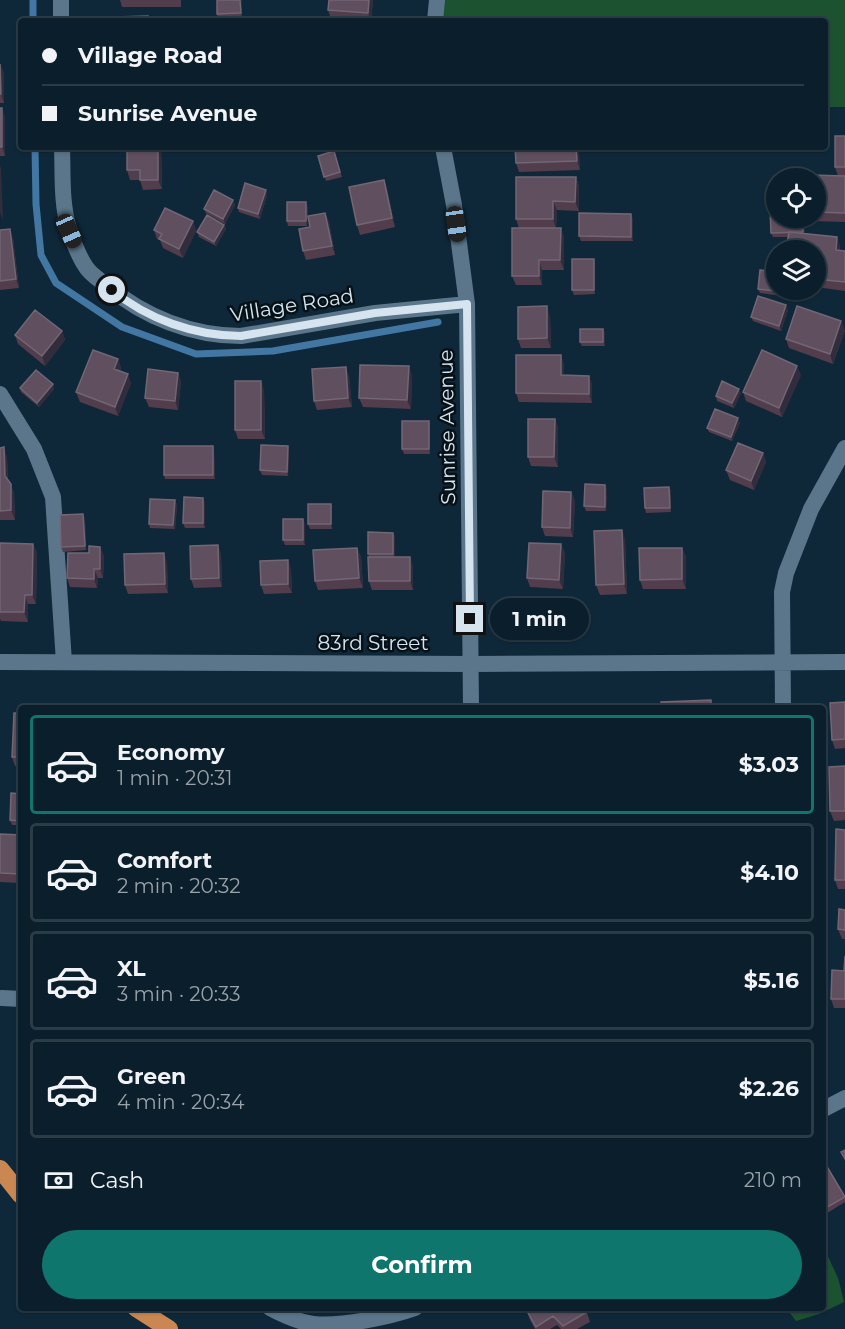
<!DOCTYPE html>
<meta charset="utf-8">
<style>
body{margin:0;font-family:Montserrat,sans-serif;background:#142733;color:#f1f3f6;height:100vh;display:flex;flex-direction:column;font-size:22px;white-space:nowrap}
*{box-sizing:border-box;margin:0}
p{font-size:20px;color:#9aa2a9}
.icon{flex:none;width:33px;height:33px;fill:none;stroke:currentColor;stroke-width:2;stroke-linecap:round;stroke-linejoin:round}
.map{position:relative;flex:1;overflow:hidden}
.sheet{position:absolute;left:18px;top:705px;width:808px;height:606px;display:flex;flex-direction:column;background:#0b1e2b;border-radius:6px;box-shadow:0 2px 4px #0004,0 0 0 2px #2b3c47}
.sheet>*{flex:none}
.hud{position:absolute;left:18px;top:18px;width:810px;height:132px;border-radius:6px;box-shadow:0 2px 4px #0004,0 0 0 2px #2b3c47;display:grid;align-content:center;height:132px;padding:0 24px;background:#0b1e2b}
.buttons{position:absolute;left:766px;top:168px;display:grid;gap:12px}
.buttons a{display:grid;place-items:center;width:60px;height:60px;border-radius:50%;background:#0b1e2b;box-shadow:0 2px 4px #0004,0 0 0 2px #2b3c47;font-size:30px}
.end{position:absolute;width:27px;height:27px;margin:-14px;border:8px solid #d5e4ef;background:#111;box-shadow:0 0 0 3px #111}
.from{border-radius:50%}
.bubble{position:absolute;height:42px;border-radius:21px;background:#0b1e2b;box-shadow:0 2px 4px #0004,0 0 0 2px #2b3c47;font-size:20px;font-weight:700;line-height:42px;text-align:center}
.car{position:absolute;width:18px;height:36px;margin:-18px -9px;border-radius:8px;box-shadow:0 0 4px 2px #0007;background:linear-gradient(#222 24%,#8ab4d8 0 40%,#222 0 76%,#8ab4d8 0 86%,#222 0)}
.hud b{display:flex;align-items:center;gap:21px;height:57px;font-size:22px}
.hud b+b{border-top:2px solid #2b3c47}
.hud i{width:15px;height:15px;background:#f1f3f6}
ul{padding:10px 0 0;list-style:none}
li{display:flex;align-items:center;gap:18px;height:99px;margin:0 12px 9px;padding:0 12px;border:3px solid #2b3c47;border-radius:6px}
li div{flex:1}
li b{display:block;font-size:22px}
li em{font-style:normal;font-weight:700}
li.selected{border-color:#0f766e}
li>.icon{width:54px;height:54px;stroke-width:1.5}
.pay{display:flex;align-items:center;gap:15px;height:66px;padding:0 24px;font-size:22px}
.pay p{margin-inline-start:auto}
.primary-button{display:flex;gap:12px;margin-top:auto;padding:12px 24px}
.primary-button a{flex:1;height:69px;border-radius:36px;background:#0f766e;color:#fff;font-size:24px;font-weight:700;line-height:69px;text-align:center}
.map>svg:first-child{display:block}
.green{fill:#1d5231}
.lines{fill:none;stroke-linecap:round;stroke-linejoin:round}
.stream{stroke:#4377a3;stroke-width:7}
.minor{stroke:#5b768a;stroke-width:16}
.motorway{stroke:#cb8751;stroke-width:18}
.wall{fill:#523d4c}
.shaded-wall{fill:#312d3d}
.building{fill:#604f5e;stroke:#726674;stroke-width:1.5}
.route{stroke:#d5e4ef;stroke-width:8}
.labels{text-anchor:middle;dominant-baseline:central;stroke-width:5;stroke-linejoin:round;paint-order:stroke}
.street-label{font-size:20px;fill:#d5e4ef;stroke:#061017}
</style>
<div class="map">
<svg width="845" height="1329" viewBox="0 0 845 1329">
<rect width="100%" height="100%" fill="#0f2839"/>
<!-- green -->
<path class="green" d="M437 0H845V107H825V21H436Z
M824 1248 838 1278 844 1302 819 1314 796 1321 786 1308H824Z"/>
<g class="lines">
<!-- stream -->
<path class="stream" d="M33 0V21
M35 147 36 204 41 255 56 283 122 327 196 354 273 351 438 322"/>
<!-- minor -->
<path class="minor" d="M61 21V0
M435 21 437 0
M62 147C63 174 61 203 69 229 73 241 79 257 86 267 90 274 100 280 106 285 144 317 192 336 241 336L375 313 467 304
M443 147 454 205 467 304 471 708
M0 394 34 449 53 497 64 662
M0 662 471 664 845 662
M783 708 782 592 786 573 811 509 845 448
M2 998 21 999
M824 1109 845 1098
M270 1308C283 1315 298 1322 313 1324 340 1327 390 1317 415 1308"/>
<!-- motorway -->
<path class="motorway" d="M0 1169 21 1195
M136 1308 169 1329"/>
</g>
<!-- wall -->
<path class="wall" d="M120 0H181V7H122Z
M242 0V18L218 19 217 14Z
M329 0H373L371 21H354L331 19 328 10Z
M0 64 4 73V103H0Z
M0 108 5 117V156H0Z
M845 136V176H838L835 167Z
M127 147H161L162 189 143 190 140 180H130L127 170Z
M280 147H306V148H281Z
M515 147H578L580 170 519 172 516 163Z
M797 147H821V152H799Z
M334 151 342 177 326 181 318 156Z
M845 176V222L812 221 811 218H816V178Z
M576 177 579 186V211L557 210 556 228 564 237V270H542V285H516L512 276 519 228 516 219Z
M384 180 387 189 395 227 360 235 357 225Z
M267 195 260 219 239 212 238 208Z
M233 200 235 205 225 224 206 213 204 209Z
M308 207 307 226H288L287 221Z
M325 213 329 222 335 255 306 260 303 251 310 227Z
M804 218 805 234 840 246V250L845 251V291L816 287V250L788 237H773L771 233Z
M633 219V241H581L579 236Z
M193 221 196 231 183 258 163 248 160 240 157 239 154 230Z
M224 225 226 229 216 246 199 237 197 232Z
M0 230 13 238 19 288 0 290Z
M594 259 595 264V294L574 295 572 290Z
M758 289 796 290V298L760 293Z
M788 310 781 331 753 321 751 317Z
M550 316 551 348H521L518 339Z
M603 329 605 333V346H582L580 342Z
M845 330 833 364 789 348 786 339Z
M62 331 65 340 45 366 18 344 15 335Z
M118 359 121 368 120 371 131 383 118 416 80 402 76 392Z
M564 364V376H589L592 385V403L519 402 516 393Z
M178 373 181 382 178 410 149 407 145 398Z
M801 375 782 417 746 401 743 392Z
M349 376 352 407 317 410 314 401Z
M412 376 411 409 363 407 359 398Z
M53 384 54 389 39 407 21 392 20 388Z
M264 390 265 439H238L235 430Z
M741 393 734 408 717 401 716 396Z
M555 419 558 428V467L531 466 528 457Z
M429 421 430 425V454H404L402 449Z
M740 423 732 441 709 432 707 428Z
M0 448 7 457 8 481 14 493 15 520H0Z
M214 450 215 479H165L164 475Z
M289 450 288 476 262 475 260 470Z
M763 453 766 462 754 490 730 480 726 470Z
M605 485 607 490 606 511H586L584 506Z
M669 487 671 492V512L646 513 645 508Z
M571 492 575 501 573 537 545 536 542 527Z
M205 502V528H185L183 523Z
M331 504 332 509V529H310L308 524Z
M177 505 175 529 150 528 149 524Z
M83 514 85 519 86 550 63 552 61 547Z
M305 524V545H285L283 540Z
M393 533 395 537V557L413 566V590H372L369 581V557L368 554Z
M625 539 627 594 600 595 596 585Z
M0 543 33 544 37 553 36 604H28V622L1 621 0 619Z
M561 544 565 553 563 589 530 587 527 578Z
M218 545 221 554 222 587 194 588 191 579Z
M100 547 104 556 103 578H98L97 588 70 587 67 578 89 553Z
M357 548 361 557 363 588 318 590 315 581Z
M682 548 686 557V589H643L640 580Z
M167 562 168 593 128 594 125 585Z
M291 569 292 593 264 594 261 585Z
M845 702V748L835 749 832 740Z
M21 713V766H15L12 757Z
M845 766V820L834 821 830 811Z
M21 794V825H12L10 820Z
M845 830V889H838L835 880Z
M0 834 21 835V883L0 882Z
M845 910V939H842L838 929Z
M845 956V1008H834L831 999 844 971Z
M824 1167 845 1197V1202L824 1215Z
M527 1311 587 1312 590 1322 577 1329H561L557 1325 550 1329H535L530 1320Z"/>
<!-- shaded-wall -->
<path class="shaded-wall" d="M240 0H242V18L241 13Z
M369 0H373L371 21 368 13Z
M0 64 4 73V103L1 94Z
M2 108 5 117V156L2 147Z
M158 147H161V148L162 189 158 180Z
M576 147H578L579 149 580 170 577 161Z
M0 166 1 168 3 220 0 213Z
M576 177 579 186V211L575 202Z
M384 180 387 189 395 227 392 218Z
M266 190 267 195 260 219 258 214Z
M233 200 235 205 225 224 223 219Z
M553 201 557 210 556 229 553 219Z
M306 202 308 207 307 226 306 221Z
M325 213 329 222 335 255 332 246Z
M631 214 633 219V241L631 237Z
M802 218H804L805 236 803 232Z
M193 221 196 231 183 258 179 249Z
M224 225 226 229 216 246 214 242Z
M561 228 564 237V270L560 260Z
M10 229 13 238 19 288 16 279Z
M837 237 840 246 839 259 836 250Z
M594 259 595 264V294L594 290Z
M539 260 542 270V285L539 276Z
M786 305 788 310 781 331 779 326Z
M547 306 550 316 551 348 547 338Z
M841 321 845 330 833 364 830 354Z
M603 329 605 333V346L603 342Z
M62 331 65 340 45 366 42 356Z
M561 355 564 364V385L561 375Z
M118 359 121 368 118 378 114 369Z
M409 366 412 376 411 409 407 400Z
M797 366 801 375 782 417 779 408Z
M346 367 349 376 352 407 348 398Z
M178 373 181 382 178 410 175 401Z
M128 374 131 383 118 416 115 407Z
M589 376 592 385V403L589 394Z
M261 381 264 390 265 439 261 430Z
M53 384 54 389 39 407 37 403Z
M739 389 741 393 734 408 732 403Z
M738 418 740 423 732 441 731 437Z
M555 419 558 428V467L554 457Z
M429 421 430 425V454L429 449Z
M213 446 214 450 215 479 213 475Z
M288 446 289 450 288 476 287 472Z
M4 447 7 457 8 485 5 476Z
M763 453 766 462 754 490 751 481Z
M11 484 14 493 15 520 11 510Z
M605 485 607 490 606 511 605 507Z
M669 487 671 492V512L670 508Z
M571 492 575 501 573 537 570 528Z
M203 498 205 502V528L203 523Z
M175 500 177 505 175 529 173 525Z
M331 504 332 509V529L331 524Z
M83 514 85 519 86 550 85 546Z
M303 519 305 524V545L303 540Z
M622 530 625 539 627 594 624 584Z
M393 533 395 537V558L393 554Z
M33 544 37 553 36 604 32 595Z
M561 544 565 553 563 589 559 580Z
M218 545 221 554 222 587 219 578Z
M100 547 104 556 103 578 100 569Z
M357 548 361 557 363 588 359 578Z
M682 548 686 557V589L682 579Z
M164 553 167 562 168 593 165 584Z
M410 557 413 566V590L410 581Z
M288 560 291 569 292 593 288 584Z
M94 569 98 578 97 588 94 579Z
M25 595 28 604V622L24 612Z"/>
<!-- building -->
<path class="building" d="M217 0H240L241 13 217 14Z
M329 0H369L368 13 328 10Z
M148 16V21H115V17Z
M0 64 1 94H0Z
M0 108H2V147H0Z
M835 136H845V167H835Z
M127 147H158V180H140V170H127Z
M515 147H576L577 161 516 163Z
M334 151 340 172 324 177 318 156Z
M810 175 845 176V213L816 212V178H810Z
M516 177H576L575 202 553 201V219H516Z
M384 180 392 218 357 225 349 187Z
M245 183 266 190 258 214 238 208Z
M214 190 233 200 223 219 204 209Z
M287 202H306V221H287Z
M165 208 193 221 179 249 159 239 162 234 154 230Z
M770 210H777V218H802L803 232 771 233Z
M325 213 332 246 303 251 299 229 310 227 308 216Z
M579 213 631 214V237L579 236Z
M207 215 224 225 214 242 197 232Z
M512 228H561L560 260H539V276H512Z
M10 229 16 279 0 281V230Z
M789 232 837 237 836 250 845 251V282L816 279V250H786Z
M572 259H594V290H572Z
M760 270 777 272V290H794V293L758 289Z
M758 296 786 305 779 326 751 317Z
M547 306V338L518 339V307Z
M797 306 841 321 830 354 786 339Z
M35 310 62 331 42 356 15 335Z
M580 329H603V342H580Z
M93 350 118 359 114 369 128 374 115 407 76 392Z
M762 350 797 366 779 408 743 392Z
M516 355H561V375L589 376V394L516 393Z
M360 365 409 366 407 400 359 398Z
M346 367 348 398 314 401 312 369Z
M148 369 178 373 175 401 145 398Z
M36 370 53 384 37 403 20 388Z
M235 381H261V430H235Z
M722 381 739 389 732 403 716 396Z
M715 409 738 418 731 437 707 428Z
M528 419H555L554 457H528Z
M402 421H429V449H402Z
M738 443 763 453 751 481 726 470Z
M261 445 288 446 287 472 260 470Z
M164 446H213V475H164Z
M4 447 5 476 11 484V510L0 511V448Z
M585 484 605 485V507L584 506Z
M669 487 670 508H645L644 488Z
M543 491 571 492 570 528 542 527Z
M184 497 203 498V523H183Z
M150 499 175 500 173 525 149 524Z
M308 504H331V524H308Z
M83 514 85 546 61 547 60 515Z
M283 519H303V540H283Z
M622 530 624 584 596 585 594 531Z
M368 532 393 533V554H368Z
M0 543 33 544 32 595H25L24 612H0Z
M529 543 561 544 559 580 527 578Z
M218 545 219 578 191 579 190 546Z
M89 546 100 547V569H94V579L67 578 68 553H89Z
M357 548 359 578 315 581 313 550Z
M639 548H682V579L640 580Z
M164 553 165 584 125 585 124 554Z
M368 557H410V581H369Z
M288 560V584L261 585 260 561Z
M711 700V708H661V702Z
M845 702V739L832 740 830 703Z
M14 713H21V757H12Z
M845 766V811H830L829 767Z
M11 793 21 794V821L10 820Z
M836 829 845 830V880H835Z
M0 834 21 835V874L0 873Z
M839 909 845 910V930L838 929Z
M845 956V999H831L832 970 844 971Z
M845 1150V1159L841 1152Z
M826 1165 845 1197 824 1209V1167Z
M532 1308H584L587 1312 563 1326 553 1316 536 1327 527 1311Z"/>
<g class="lines">
<!-- route -->
<path class="route" d="M112 290C147 319 195 336 241 336L375 313 467 304 470 619"/>
</g>
<g class="labels">
<!-- street labels -->
<g class="street-label">
<text transform="translate(292 305) rotate(-9)">Village Road</text>
<text transform="translate(447 427) rotate(-91)">Sunrise Avenue</text>
<text x="373" y="643">83rd Street</text>
</g>
</g>
</svg>
<div class="buttons">
<a><svg class="icon" aria-label="locate" viewBox="0 0 24 24"><circle cx="12" cy="12" r="6"/><path d="M12 2v4M12 18v4M2 12h4M18 12h4"/></svg></a>
<a><svg class="icon" aria-label="layers" viewBox="0 0 24 24"><path d="M12 4l9 5-9 5-9-5zM3 14l9 5 9-5"/></svg></a>
</div>
<i class="end from" style="left:112px;top:290px"></i>
<i class="end" style="left:470px;top:619px"></i>
<div class="bubble" style="left:490px;top:598px;width:99px">1 min</div>
<i class="car" style="left:456px;top:224px;rotate:172deg"></i>
<i class="car" style="left:69px;top:231px;rotate:156deg"></i>
<div class="hud">
<b><i class="from"></i>Village Road</b>
<b><i></i>Sunrise Avenue</b>
</div>
<section class="sheet">
<ul>
<li class="selected"><svg class="icon" aria-label="car" viewBox="0 0 24 24"><path d="M5 17H2v-5l4-1 3-4h7l3 4 3 1v5h-3M9 17h6M6 11h13"/><circle cx="7" cy="17" r="2"/><circle cx="17" cy="17" r="2"/></svg><div><b>Economy</b><p>1 min · 20:31</p></div><em>$3.03</em></li>
<li><svg class="icon" aria-label="car" viewBox="0 0 24 24"><path d="M5 17H2v-5l4-1 3-4h7l3 4 3 1v5h-3M9 17h6M6 11h13"/><circle cx="7" cy="17" r="2"/><circle cx="17" cy="17" r="2"/></svg><div><b>Comfort</b><p>2 min · 20:32</p></div><em>$4.10</em></li>
<li><svg class="icon" aria-label="car" viewBox="0 0 24 24"><path d="M5 17H2v-5l4-1 3-4h7l3 4 3 1v5h-3M9 17h6M6 11h13"/><circle cx="7" cy="17" r="2"/><circle cx="17" cy="17" r="2"/></svg><div><b>XL</b><p>3 min · 20:33</p></div><em>$5.16</em></li>
<li><svg class="icon" aria-label="car" viewBox="0 0 24 24"><path d="M5 17H2v-5l4-1 3-4h7l3 4 3 1v5h-3M9 17h6M6 11h13"/><circle cx="7" cy="17" r="2"/><circle cx="17" cy="17" r="2"/></svg><div><b>Green</b><p>4 min · 20:34</p></div><em>$2.26</em></li>
</ul>
<div class="pay"><svg class="icon" aria-label="cash" viewBox="0 0 24 24"><path d="M3 7h18v10H3z"/><circle cx="12" cy="12" r="2"/></svg>Cash<p>210 m</p></div>
<div class="primary-button"><a>Confirm</a></div>
</section>
</div>
